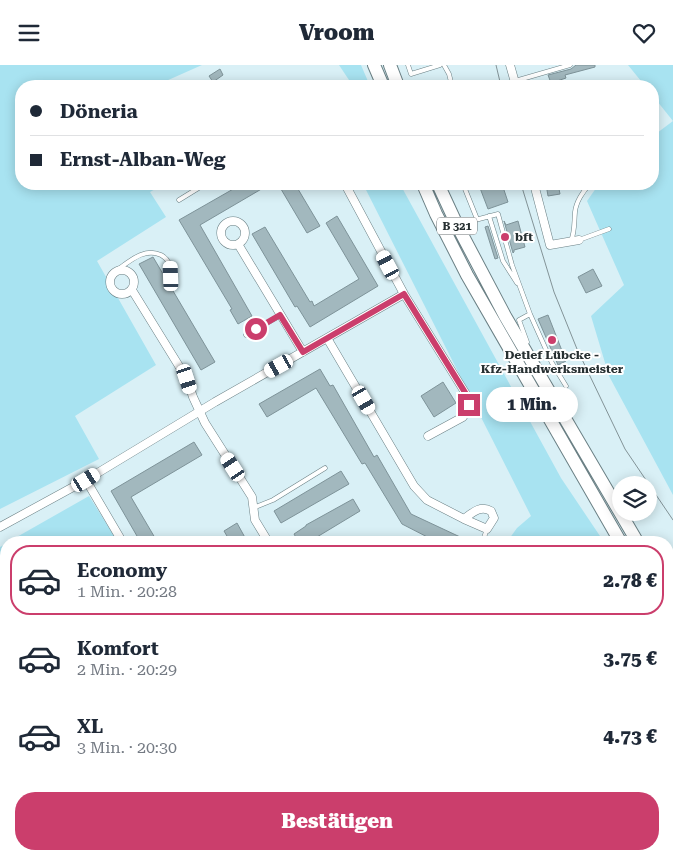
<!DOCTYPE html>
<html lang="de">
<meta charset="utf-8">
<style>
body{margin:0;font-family:"Roboto Serif",serif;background:#f6f6f7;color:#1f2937;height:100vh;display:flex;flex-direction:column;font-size:19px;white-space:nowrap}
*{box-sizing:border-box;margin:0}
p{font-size:16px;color:#747a83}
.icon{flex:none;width:28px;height:28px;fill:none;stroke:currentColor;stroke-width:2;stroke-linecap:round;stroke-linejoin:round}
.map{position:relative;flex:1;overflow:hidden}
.drawer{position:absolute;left:0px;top:471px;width:674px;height:324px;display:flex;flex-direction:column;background:#fff;border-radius:20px 20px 0 0;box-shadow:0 2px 12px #0003}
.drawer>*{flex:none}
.guide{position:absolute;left:15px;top:15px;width:644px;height:110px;border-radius:20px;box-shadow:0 2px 12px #0003;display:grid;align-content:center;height:110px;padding:0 15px;background:#fff}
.controls{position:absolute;left:612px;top:411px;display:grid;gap:10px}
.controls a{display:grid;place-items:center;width:45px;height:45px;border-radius:50%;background:#fff;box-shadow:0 2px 12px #0003;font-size:25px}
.end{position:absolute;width:22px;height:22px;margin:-11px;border:6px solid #cb3e6c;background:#fff;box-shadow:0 0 0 2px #fff}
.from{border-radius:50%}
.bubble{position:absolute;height:35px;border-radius:18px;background:#fff;box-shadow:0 2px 12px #0003;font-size:16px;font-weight:800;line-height:35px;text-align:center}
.car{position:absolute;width:15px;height:30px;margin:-15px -8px;border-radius:6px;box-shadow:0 0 4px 1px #0007;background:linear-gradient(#fff 24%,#345 0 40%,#fff 0 76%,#345 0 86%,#fff 0)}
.guide b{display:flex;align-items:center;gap:18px;height:48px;font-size:19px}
.guide b+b{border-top:1px solid #e0e1e3}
.guide i{width:12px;height:12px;background:#1f2937}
ul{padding:9px 0 0;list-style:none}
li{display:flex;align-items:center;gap:15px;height:70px;margin:0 10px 8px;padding:0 5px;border:2px solid transparent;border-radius:20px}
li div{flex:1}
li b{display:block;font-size:19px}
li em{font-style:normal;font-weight:800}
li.active{border-color:#cb3e6c}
li>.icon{width:45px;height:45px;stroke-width:1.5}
.primary-button{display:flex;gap:10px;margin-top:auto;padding:10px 15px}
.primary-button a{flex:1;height:58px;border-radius:20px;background:#cb3e6c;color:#fff;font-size:20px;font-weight:800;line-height:58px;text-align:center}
header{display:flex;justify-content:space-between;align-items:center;height:65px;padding:0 15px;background:#fff;font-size:22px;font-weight:800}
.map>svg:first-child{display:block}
.green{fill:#a8e3f1}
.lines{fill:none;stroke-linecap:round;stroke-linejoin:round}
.stream{stroke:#59b1c5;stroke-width:2.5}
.building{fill:#a2b8be;stroke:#7e9399}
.lane-casing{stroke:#6b8085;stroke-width:5}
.street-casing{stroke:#6b8085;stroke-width:9}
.primary-casing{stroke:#6b8085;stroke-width:14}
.lane{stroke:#fff;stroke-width:4}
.street{stroke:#fff;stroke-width:8}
.primary{stroke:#fff;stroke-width:12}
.tram{stroke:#839397;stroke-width:1}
.route{stroke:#cb3e6c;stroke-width:6}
.poi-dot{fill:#cb3e6c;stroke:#fff;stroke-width:2}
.labels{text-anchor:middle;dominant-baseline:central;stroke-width:4;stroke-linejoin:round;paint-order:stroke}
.shield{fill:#fff;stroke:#686e70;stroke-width:1}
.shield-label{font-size:11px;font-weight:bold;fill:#273032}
.poi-label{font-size:12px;font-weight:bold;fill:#273032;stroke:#fff;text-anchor:start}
</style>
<header><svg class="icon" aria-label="menu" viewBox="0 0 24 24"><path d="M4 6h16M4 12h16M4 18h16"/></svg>Vroom<svg class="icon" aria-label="heart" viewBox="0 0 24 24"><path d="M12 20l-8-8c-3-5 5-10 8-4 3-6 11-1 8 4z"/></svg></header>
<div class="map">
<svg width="673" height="794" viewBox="0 0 673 794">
<rect width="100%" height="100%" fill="#d9f0f6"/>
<!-- green -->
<path class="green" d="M0 0H202L166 16 169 21H21V119H164L150 127 166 152 97 196 156 300 75 351 99 394 0 444Z
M339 0H361L370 21H353Z
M628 0H673V56L653 31 652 21H645Z
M673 56V430L609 311 591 251 624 220 587 136 599 119H652L653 71Z
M363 119H400L561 413 604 477H507L517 463 531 451Z
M89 431 118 477H8Z
M6 479V525L0 515V482Z
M673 522V652L668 651V526Z
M6 608V789H661L663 794H0V612Z
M668 692 673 705V745L668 743Z"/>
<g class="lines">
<!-- stream -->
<path class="stream" d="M112 792 145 794"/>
</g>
<!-- building -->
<path class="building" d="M576 0H595V2L565 10 566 13 551 18 548 10 571 4Z
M220 4 223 10 213 17 209 11Z
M242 119H270L200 160 252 251 238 259 230 245 232 244 179 155Z
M278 119H295L320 161 307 168Z
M492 119H502L508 137 488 144 480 123Z
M546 119H558L560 129 548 131Z
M337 151 378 221 310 262 297 241 295 242 252 169 265 162 310 237 312 236 314 241 359 214 326 158Z
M504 156 506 160 518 156 525 182 514 185V187L513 188Z
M488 161 498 193 495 194 485 162Z
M153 192 215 297 201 305 139 199Z
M593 204 602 221 586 228 578 212Z
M548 250 566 296 558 300 538 254Z
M320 304 330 321 333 320 374 392 377 390 411 449 473 478H439L402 459 365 398 362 399 316 323 267 352 259 339Z
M443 317 456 338 434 352 421 331Z
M194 377 202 390 131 432 158 478H141L111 426Z
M341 406 349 419 281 458 274 446Z
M353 434 360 446 307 478H299L294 469 306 461V460Z
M237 458 248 478H231L224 466Z"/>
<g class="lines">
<defs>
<path id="lane" d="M408 0 411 9 440 0
M444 0 449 9 452 21
M515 16 570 0
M652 62 656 59
M463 119 477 154
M179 135 205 119
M489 151 503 196 517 218
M460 159 498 149 512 200 530 249 519 255 527 277
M579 175 609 164
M571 176C575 166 574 158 575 147 576 137 583 126 590 119
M117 205C130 196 145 182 161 190 170 195 170 201 171 211
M530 249 552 298 566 321
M246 270 281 250
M253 443 273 435 325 403
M482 478 487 464
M669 665 673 675"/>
<path id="street" d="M510 0 516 21
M345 119 404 229 466 329 469 340 463 352 428 371
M534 119 550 180 579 175
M221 168a12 12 0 1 1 24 0a12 12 0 1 1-24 0Z
M238 179 303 287
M110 217a12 12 0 1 1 24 0a12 12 0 1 1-24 0Z
M132 225 187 314 193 332 205 358 252 432 255 455 269 478
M327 273 414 421 427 435 464 454C473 447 481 440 491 446L494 453 487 464 464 454
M86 415 123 478
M0 462 86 415 215 337 404 229
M0 528 6 539"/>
<path id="primary" d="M374 0 383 21
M390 0 398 21
M423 119 436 149 467 210 621 478
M438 119 457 160 505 251 638 478
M668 519 673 526
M668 541 673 549"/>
</defs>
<!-- lane casing -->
<use href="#lane" class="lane-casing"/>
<!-- street casing -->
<use href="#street" class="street-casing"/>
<!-- primary casing -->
<use href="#primary" class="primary-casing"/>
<!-- lane -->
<use href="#lane" class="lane"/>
<!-- street -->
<use href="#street" class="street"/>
<!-- primary -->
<use href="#primary" class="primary"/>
<!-- tram -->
<path class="tram" d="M496 0 501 21
M521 119 554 227 577 284 625 384 673 455"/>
</g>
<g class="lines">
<!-- route -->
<path class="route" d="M256 264 280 250 303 287 404 229 466 329 469 340"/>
</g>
<!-- markers -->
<g class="poi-dot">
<circle cx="505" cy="172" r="5"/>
<circle cx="552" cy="275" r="5"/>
</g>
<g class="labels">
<!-- shield labels -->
<rect class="shield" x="437" y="152.5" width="40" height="17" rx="4"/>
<g class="shield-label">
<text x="457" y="161">B 321</text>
</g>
<!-- poi labels -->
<g class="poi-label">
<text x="515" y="172">bft</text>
<text x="552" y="290" text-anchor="middle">Detlef Lübcke -<tspan x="552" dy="14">Kfz-Handwerksmeister</tspan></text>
</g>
</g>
</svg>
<div class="controls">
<a><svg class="icon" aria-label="layers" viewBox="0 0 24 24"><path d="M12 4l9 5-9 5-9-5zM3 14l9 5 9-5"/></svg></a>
</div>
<i class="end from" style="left:256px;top:264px"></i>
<i class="end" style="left:469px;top:340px"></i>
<div class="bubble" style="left:486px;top:322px;width:92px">1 Min.</div>
<i class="car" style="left:388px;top:200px;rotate:332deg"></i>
<i class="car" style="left:171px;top:211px;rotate:358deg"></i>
<i class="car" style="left:279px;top:301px;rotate:241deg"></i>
<i class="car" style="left:187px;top:314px;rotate:162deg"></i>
<i class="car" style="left:364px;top:335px;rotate:150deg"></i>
<i class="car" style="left:233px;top:402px;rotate:327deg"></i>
<i class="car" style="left:86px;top:415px;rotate:59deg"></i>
<div class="guide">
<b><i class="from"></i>Döneria</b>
<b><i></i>Ernst-Alban-Weg</b>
</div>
<section class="drawer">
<ul>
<li class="active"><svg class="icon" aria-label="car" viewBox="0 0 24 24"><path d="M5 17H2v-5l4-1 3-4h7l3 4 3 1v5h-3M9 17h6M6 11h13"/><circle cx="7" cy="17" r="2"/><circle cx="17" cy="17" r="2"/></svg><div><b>Economy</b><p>1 Min. · 20:28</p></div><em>2.78 €</em></li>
<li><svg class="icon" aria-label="car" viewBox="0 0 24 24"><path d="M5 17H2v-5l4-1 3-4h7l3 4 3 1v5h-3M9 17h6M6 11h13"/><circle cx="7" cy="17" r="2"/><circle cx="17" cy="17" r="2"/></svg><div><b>Komfort</b><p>2 Min. · 20:29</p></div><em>3.75 €</em></li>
<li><svg class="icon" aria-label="car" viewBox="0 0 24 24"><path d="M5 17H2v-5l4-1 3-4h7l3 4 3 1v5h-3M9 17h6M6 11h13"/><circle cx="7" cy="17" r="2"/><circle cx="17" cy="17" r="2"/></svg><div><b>XL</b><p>3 Min. · 20:30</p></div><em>4.73 €</em></li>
</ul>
<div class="primary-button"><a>Bestätigen</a></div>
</section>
</div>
